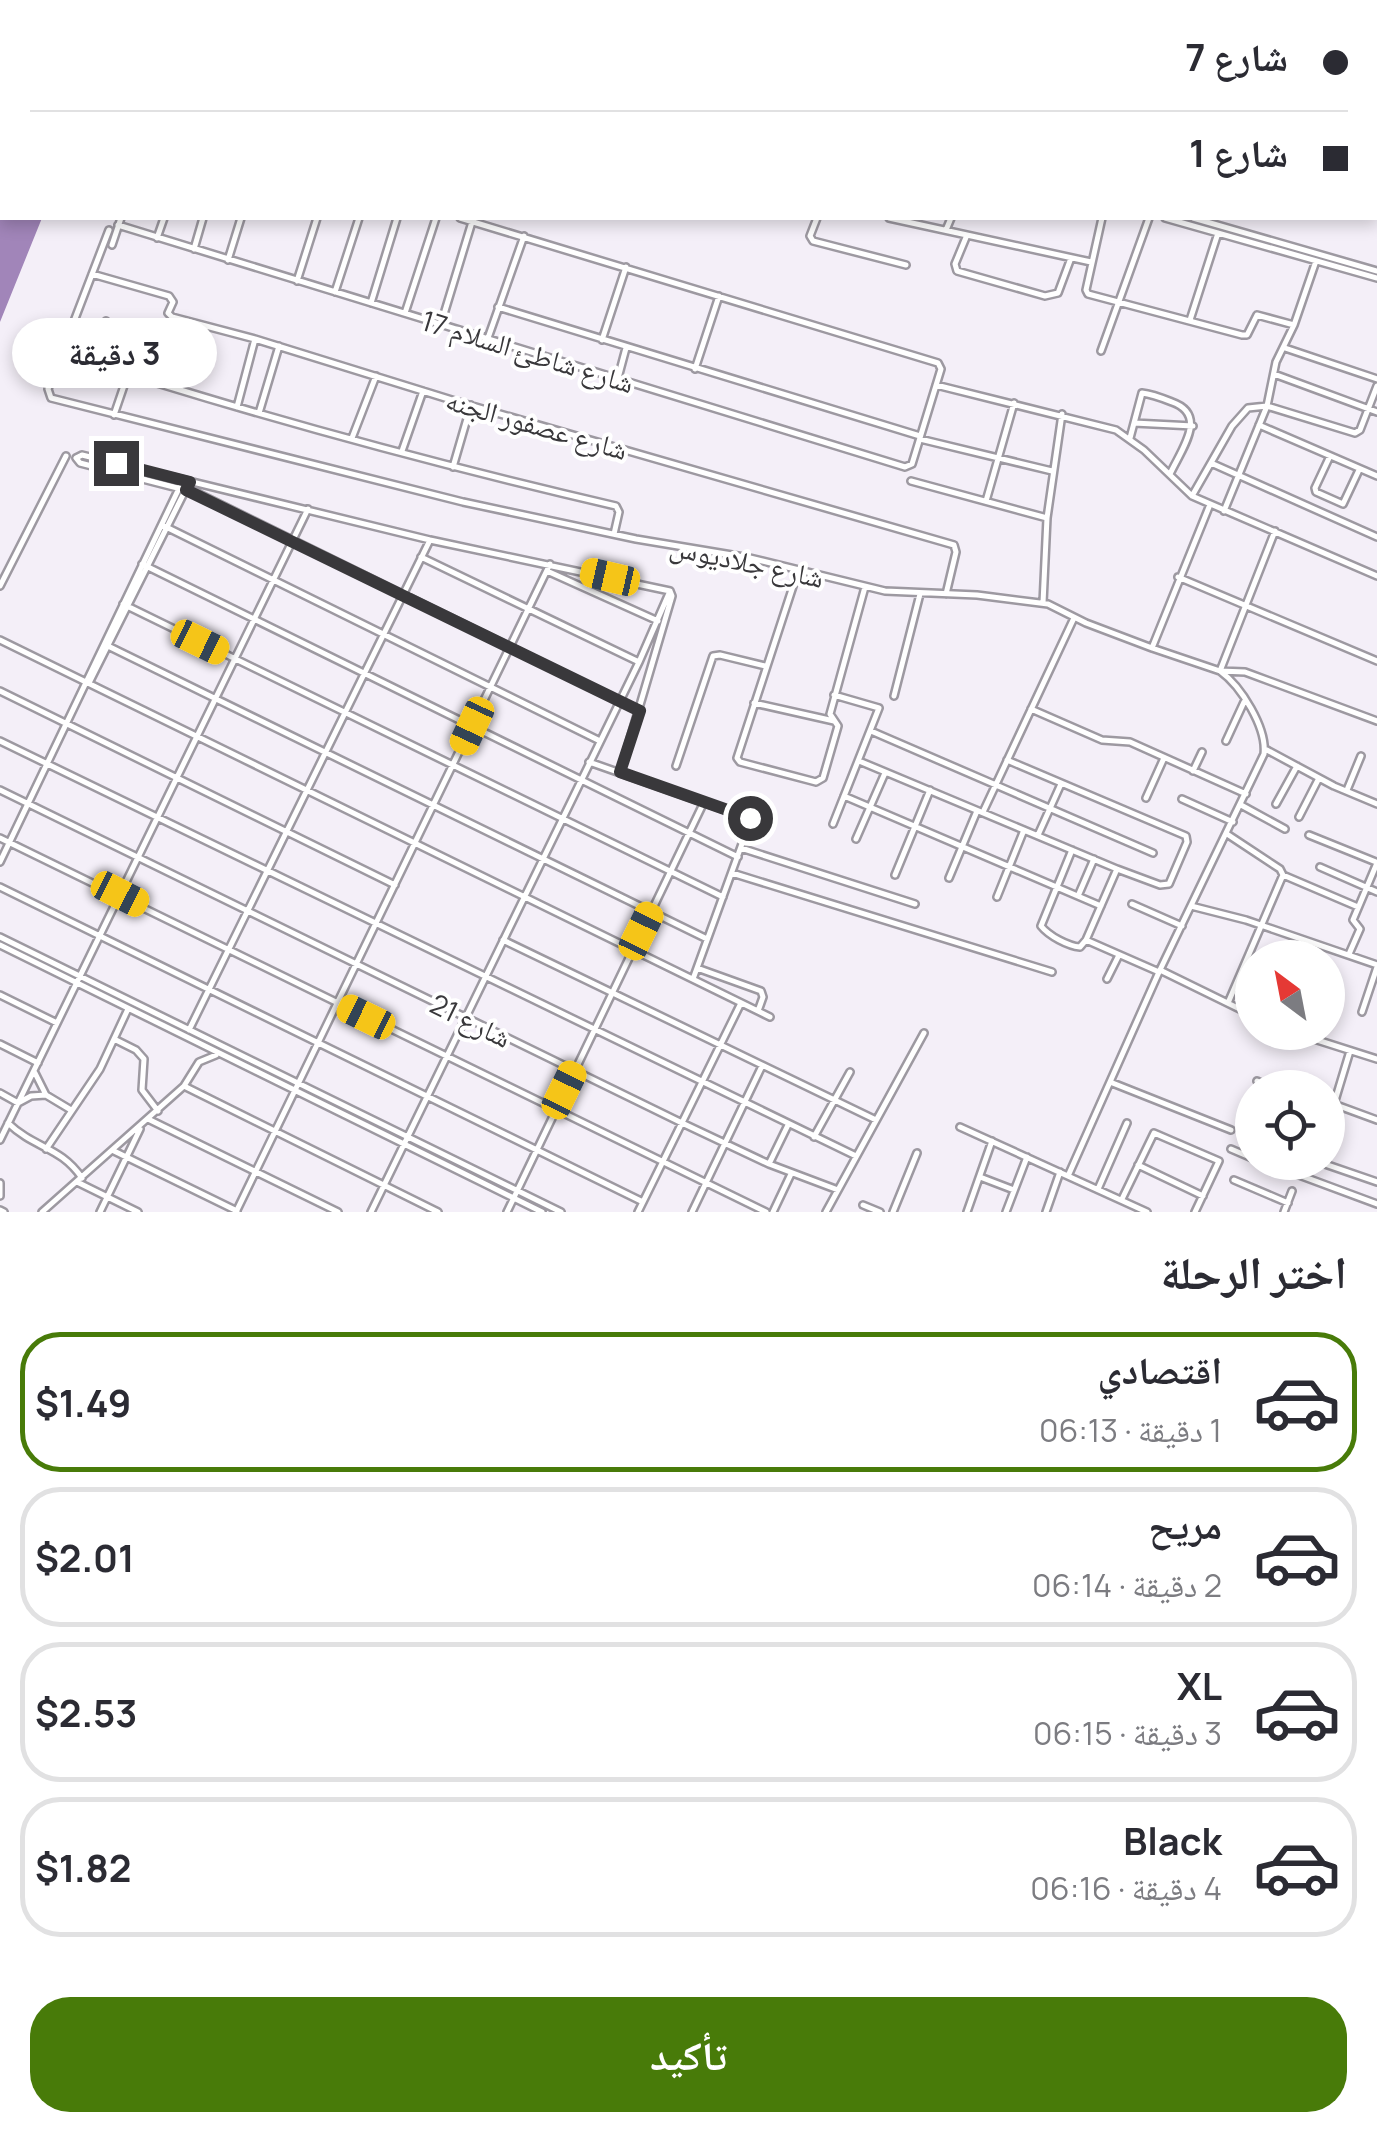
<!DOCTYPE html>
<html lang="ar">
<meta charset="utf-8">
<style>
body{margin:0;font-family:Manrope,"Noto Naskh Arabic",sans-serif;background:#f7f7f7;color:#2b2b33;direction:rtl;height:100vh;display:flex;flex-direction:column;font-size:38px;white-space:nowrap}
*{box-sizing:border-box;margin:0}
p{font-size:32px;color:#7c7c81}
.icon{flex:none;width:55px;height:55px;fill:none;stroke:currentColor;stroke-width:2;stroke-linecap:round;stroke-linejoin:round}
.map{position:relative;height:1212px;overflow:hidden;direction:ltr}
.panel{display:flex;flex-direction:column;background:#fff;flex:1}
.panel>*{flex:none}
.top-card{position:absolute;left:0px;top:0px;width:1378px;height:220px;box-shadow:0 5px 15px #0003;direction:rtl;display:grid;align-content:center;height:220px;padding:0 30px;background:#fff}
.needle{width:65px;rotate:328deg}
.fabs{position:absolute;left:1235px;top:940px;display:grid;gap:20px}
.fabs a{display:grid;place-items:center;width:110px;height:110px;border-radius:50%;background:#fff;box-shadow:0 5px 15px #0003;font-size:50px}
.end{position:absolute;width:45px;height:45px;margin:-22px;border:12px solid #39383b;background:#fff;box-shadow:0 0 0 5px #fff}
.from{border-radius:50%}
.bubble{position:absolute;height:70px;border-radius:35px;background:#fff;box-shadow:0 5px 15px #0003;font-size:32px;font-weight:700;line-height:70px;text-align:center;direction:rtl}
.car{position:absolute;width:30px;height:60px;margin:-30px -15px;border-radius:12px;box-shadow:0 0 8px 2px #0007;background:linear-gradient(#f5c518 24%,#345 0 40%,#f5c518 0 76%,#345 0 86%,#f5c518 0)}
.top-card b{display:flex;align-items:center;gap:35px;height:95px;font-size:38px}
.top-card b+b{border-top:2px solid #e1e1e2}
.top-card i{width:25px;height:25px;background:#2b2b33}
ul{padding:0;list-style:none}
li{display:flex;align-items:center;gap:30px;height:140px;margin:0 20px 15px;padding:0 10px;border:5px solid #e1e1e2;border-radius:40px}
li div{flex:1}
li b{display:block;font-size:38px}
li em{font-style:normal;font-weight:700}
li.on{border-color:#487b09}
li>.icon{width:90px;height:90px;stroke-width:1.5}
h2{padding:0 30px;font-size:45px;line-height:120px}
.cta{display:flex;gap:20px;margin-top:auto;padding:20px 30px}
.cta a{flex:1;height:115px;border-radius:40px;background:#487b09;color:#fff;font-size:40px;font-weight:700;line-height:115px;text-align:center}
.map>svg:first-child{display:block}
.water{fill:#a185b9}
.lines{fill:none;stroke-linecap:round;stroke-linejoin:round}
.street-casing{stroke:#9d99a1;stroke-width:10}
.street{stroke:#fff;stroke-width:5}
.route{stroke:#39383b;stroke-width:12}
.labels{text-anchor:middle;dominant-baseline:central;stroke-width:8;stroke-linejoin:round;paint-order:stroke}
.street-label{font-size:28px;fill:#39383b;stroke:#fff}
</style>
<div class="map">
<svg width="1377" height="1212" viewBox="0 0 1377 1212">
<rect width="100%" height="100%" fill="#f4eff8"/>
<!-- water -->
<path class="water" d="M0 0H131L2 2V218H42L0 322Z"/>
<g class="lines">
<defs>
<path id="street" d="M1257 0 1261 2
M1373 0 1377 3
M193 2 194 0
M891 2 892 0
M1034 2 1035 0
M1089 2 1091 0
M1145 2 1146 0
M1319 2 1320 0
M1375 78 1377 75
M1375 113 1377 114
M1375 153 1377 154
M817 218 810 236 813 241 906 265
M889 218 1091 262
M1102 218 1086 290 1088 294 1242 335H1247L1257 315 1294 325
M1165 218 1377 278
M1193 218 1377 271
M118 225 905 467 912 464 941 369 938 363 460 218
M109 230 48 389 51 398 463 502 636 539 750 558 885 591 977 595 1048 604 1086 623 1152 648 1220 671 1245 672 1377 721
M946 230 951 218
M967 235 955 264 957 271 1045 296 1058 293 1071 258
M157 238 164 218
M112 245 121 218
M194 249 203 218
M228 260 241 218
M92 274 169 296 173 302 168 313 172 317 255 339 455 401 954 545 956 552 946 594
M297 281 317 218
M335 292 359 218
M371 303 397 218
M498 307 920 436
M405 313 436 218
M1190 320 1218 233
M441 324 472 222
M488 338 524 236
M602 340 626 267
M1285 348 1377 379
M1101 351 1149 218
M62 353C244 412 430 463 616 506L619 512 614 534
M95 363 106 321
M695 369 719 296
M1274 374 1377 412
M618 378 626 348
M936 385 1116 430 1144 450 1192 496 1377 576
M237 407 255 339
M259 413 279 346
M114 415 128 374
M1134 423 1193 426
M1259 425 1377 476
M352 438 376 376
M1130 438 1142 393C1152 394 1162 398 1172 402 1209 415 1181 450 1170 474
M920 439 1052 471
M402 451 423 391
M1330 456 1315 488 1316 492 1343 504 1359 470
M1211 463 1377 537
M453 467 471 405
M911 481 1047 518
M1192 496 1232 426 1248 408 1267 406 1355 433 1360 430 1377 386
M986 501 1014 403
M1224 511 1267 406 1276 362 1294 325 1316 261
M162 525 598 740
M421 557 639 662
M142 564 738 857
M547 571 658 621
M798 571 737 758 740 762 816 782 823 778 838 726 830 714 865 587
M1178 577 1377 661
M0 586 66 456
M1043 603 1047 518 1062 414
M123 604 723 897
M0 640 770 1017
M110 647 707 939
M1152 648 1209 507
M89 683 187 487
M0 691 395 885
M894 696 920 594
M754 703 834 721
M1031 709 1102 740 1130 742 1246 794
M640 711 197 493 80 463 76 458 82 455 430 540 670 591
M871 731 1153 853
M0 741 856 1156
M1226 741 1244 702
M1265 749 1334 786 1377 804
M859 761 1117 869 1160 885 1169 884 1187 842 1186 836 1007 760
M589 762 751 819 693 979
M676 766 713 656 720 655 765 666
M1193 771 1202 752
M620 773 672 596 670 591
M0 790 682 1123 769 1164 838 1190
M1347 790 1361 756
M844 796 1101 906
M1146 798 1164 758
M1182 799 1233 822
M1276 804 1297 766
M1241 805 1285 829
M983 812 1074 618
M1299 817 1319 778
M833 824 879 708 834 695
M1227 834 1280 869 1283 875 1228 1003
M1038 835 1061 784
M1309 835 1376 862
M0 838 766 1212
M856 839 885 773
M741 848 915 904
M1072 850 1041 926C1049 936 1068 946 1080 947L1086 940 1117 869
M0 862 183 480
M1320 867 1377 892
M732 873 1052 972
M895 875 930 790
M1283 875 1358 907
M949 878 977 811
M0 887 643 1202
M1078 896 1094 859
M997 897 1024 830
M1132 904 1182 926
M1191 906 1246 920 1377 965
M0 937 561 1212
M503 940 876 1120
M1086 940 1159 972
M0 945 542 1212
M1349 954 1360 929 1353 920 1377 863
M697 968 761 991 763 997 758 1011
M1160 970 1252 1015
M1107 979 1119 955
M0 995 57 1023
M1362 1012 1377 967
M189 1030 430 540
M1292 1032 1377 1059
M114 1039 136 1050 144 1059 142 1090 158 1111
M0 1044 38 1063
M35 1073 46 1095 71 1110
M1257 1081 1272 1088
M1110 1082 1231 1130
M184 1086 438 1212
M0 1093 18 1103 31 1096 46 1095
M1328 1102 1377 1120
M1334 1104 1350 1051
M148 1119 338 1212
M8 1123C35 1149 60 1146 82 1178
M960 1127 1147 1212
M814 1137 850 1072
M0 1140 308 509
M46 1149 100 1069 128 1009
M1231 1149 1252 1158
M114 1151 237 1211
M1264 1162 1377 1204
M1319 1162 1377 1182
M769 1164 788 1125
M1138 1165 1203 1196
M1068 1176 1159 972 1264 754C1267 728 1241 686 1220 671L1275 531
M980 1177 1014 1190
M1234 1180 1288 1203
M77 1182 138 1212
M0 1183V1196
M1098 1189 1127 1123
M1122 1199 1154 1133 1219 1161 1195 1212
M863 1205 880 1212
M0 1210 4 1212
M42 1212 184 1086 199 1062 216 1055
M100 1212 140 1129
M236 1212 550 564
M371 1212 639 662 670 591
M507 1212 704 802
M638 1212 741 1003
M692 1212 762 1066
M773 1212 791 1174
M826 1212 924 1033
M893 1212 917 1153
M967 1212 992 1141
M1006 1212 1027 1157
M1046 1212 1060 1172
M1284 1212 1292 1191"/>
</defs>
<!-- street casing -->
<use href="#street" class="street-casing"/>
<!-- street -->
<use href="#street" class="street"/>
</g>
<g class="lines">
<!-- route -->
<path class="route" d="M116 463 190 482 186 490 640 711 620 772 750 818"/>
</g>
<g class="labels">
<!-- street labels -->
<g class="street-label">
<text transform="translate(528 351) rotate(17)">شارع شاطئ السلام 17</text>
<text transform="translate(537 424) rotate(16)">شارع عصفور الجنه</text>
<text transform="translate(747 561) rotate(12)">شارع جلاديوس</text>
<text transform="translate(471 1020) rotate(26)">شارع 21</text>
</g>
</g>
</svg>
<div class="fabs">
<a><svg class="needle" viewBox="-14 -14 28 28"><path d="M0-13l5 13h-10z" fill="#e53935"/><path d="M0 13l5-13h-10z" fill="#7c7c81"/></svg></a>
<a><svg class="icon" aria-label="locate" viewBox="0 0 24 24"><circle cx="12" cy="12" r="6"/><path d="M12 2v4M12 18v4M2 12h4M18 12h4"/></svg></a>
</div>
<i class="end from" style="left:750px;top:818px"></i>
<i class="end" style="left:116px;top:463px"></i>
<div class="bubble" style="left:12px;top:318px;width:205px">3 دقيقة</div>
<i class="car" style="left:610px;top:577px;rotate:283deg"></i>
<i class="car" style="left:200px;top:642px;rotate:116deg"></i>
<i class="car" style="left:472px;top:726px;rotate:205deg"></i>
<i class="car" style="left:120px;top:894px;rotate:117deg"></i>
<i class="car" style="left:641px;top:931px;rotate:26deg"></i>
<i class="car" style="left:366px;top:1017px;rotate:296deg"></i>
<i class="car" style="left:564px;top:1090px;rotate:26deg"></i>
<div class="top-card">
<b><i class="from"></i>شارع 7</b>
<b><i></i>شارع 1</b>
</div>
</div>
<section class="panel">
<h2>اختر الرحلة</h2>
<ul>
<li class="on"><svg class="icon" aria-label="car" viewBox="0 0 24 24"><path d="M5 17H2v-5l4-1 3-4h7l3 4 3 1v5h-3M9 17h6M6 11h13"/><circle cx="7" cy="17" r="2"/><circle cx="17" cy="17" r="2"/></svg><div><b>اقتصادي</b><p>1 دقيقة · 06:13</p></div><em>$1.49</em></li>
<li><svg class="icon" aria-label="car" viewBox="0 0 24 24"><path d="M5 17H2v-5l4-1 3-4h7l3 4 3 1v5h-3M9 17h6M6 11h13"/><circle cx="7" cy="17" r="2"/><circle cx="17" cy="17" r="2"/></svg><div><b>مريح</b><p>2 دقيقة · 06:14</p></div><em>$2.01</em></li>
<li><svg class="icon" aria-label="car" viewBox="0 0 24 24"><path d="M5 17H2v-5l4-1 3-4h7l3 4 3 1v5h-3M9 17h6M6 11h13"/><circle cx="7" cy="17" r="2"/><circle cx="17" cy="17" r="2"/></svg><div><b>XL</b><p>3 دقيقة · 06:15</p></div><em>$2.53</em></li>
<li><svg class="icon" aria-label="car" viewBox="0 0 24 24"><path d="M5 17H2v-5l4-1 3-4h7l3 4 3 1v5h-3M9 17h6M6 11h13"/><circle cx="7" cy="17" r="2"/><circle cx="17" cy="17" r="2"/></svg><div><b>Black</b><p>4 دقيقة · 06:16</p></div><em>$1.82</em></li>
</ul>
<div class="cta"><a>تأكيد</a></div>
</section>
